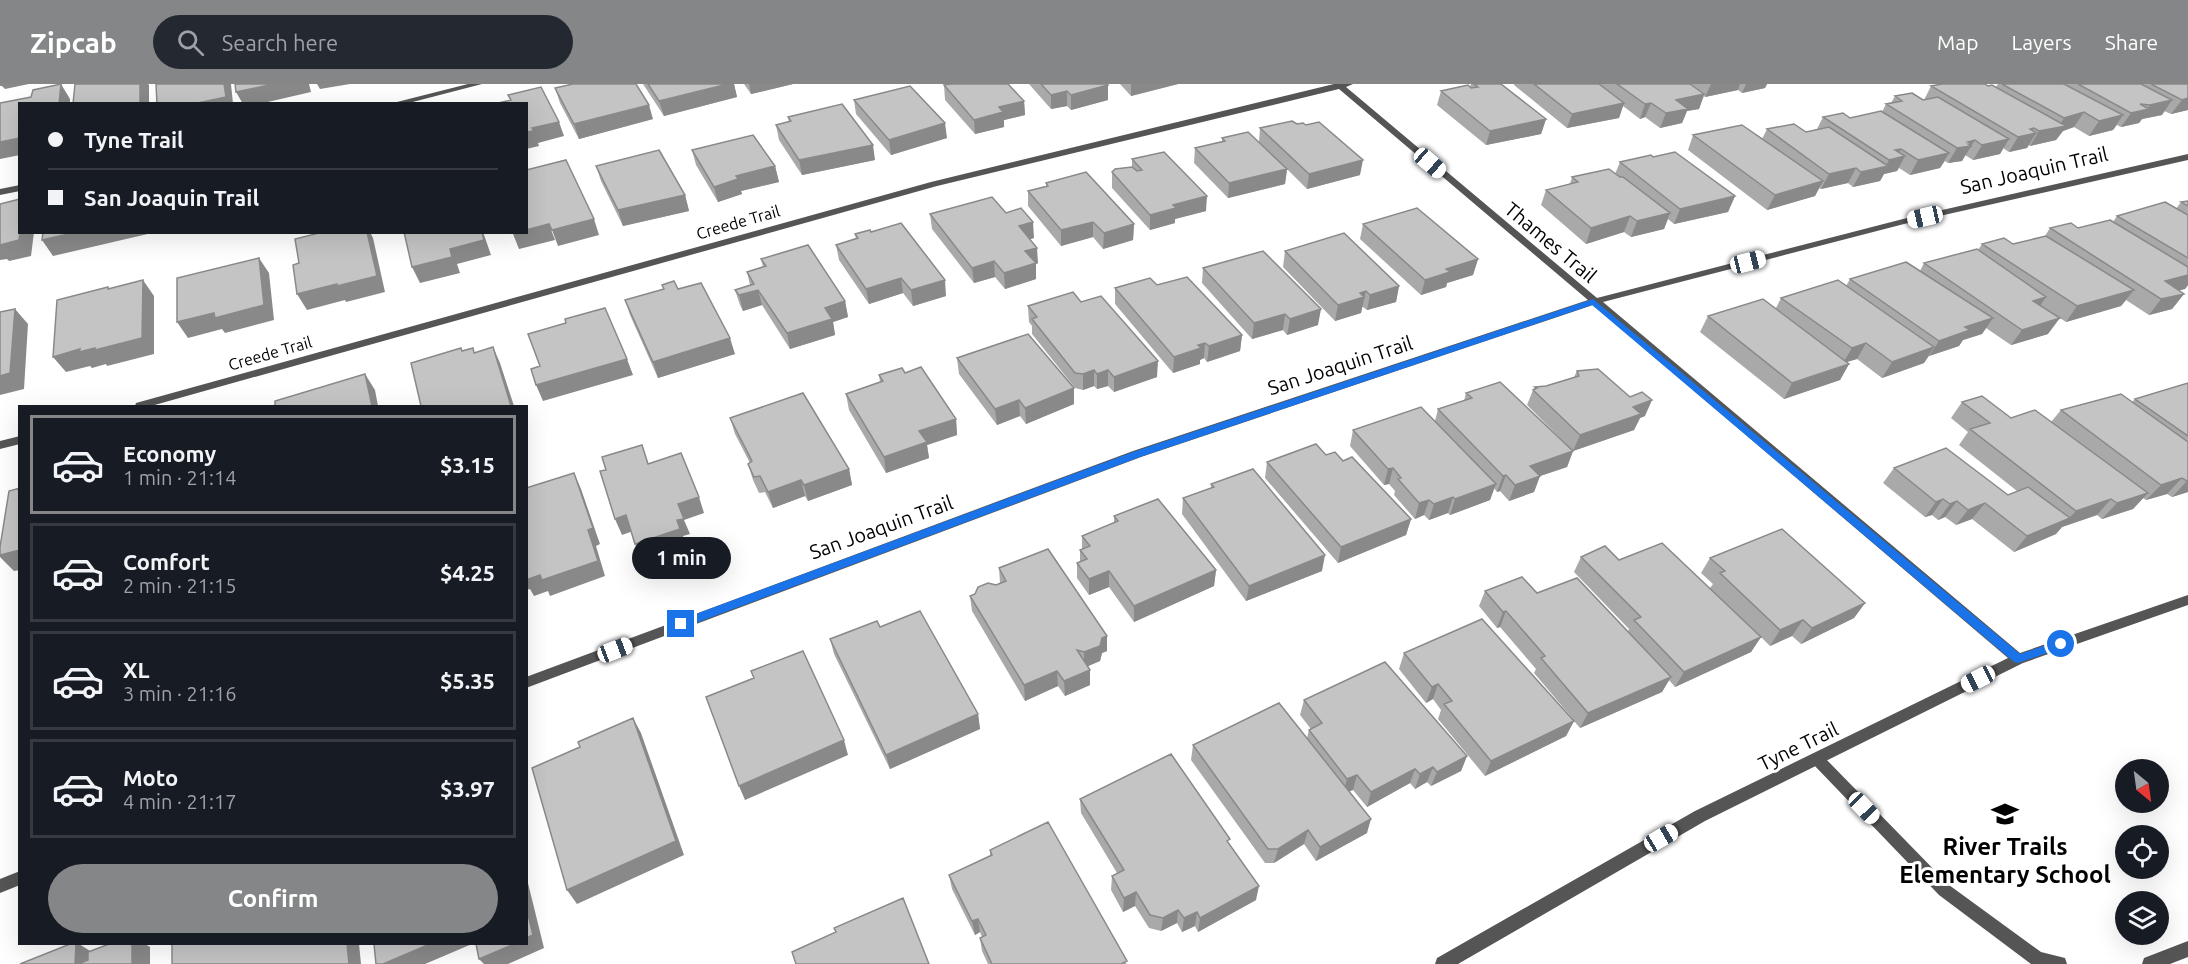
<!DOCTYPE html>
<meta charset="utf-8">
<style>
body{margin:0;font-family:Ubuntu,sans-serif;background:#242831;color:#f1f3f6;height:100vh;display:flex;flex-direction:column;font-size:22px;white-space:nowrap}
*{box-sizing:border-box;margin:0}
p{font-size:20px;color:#9ea1a6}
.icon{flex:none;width:33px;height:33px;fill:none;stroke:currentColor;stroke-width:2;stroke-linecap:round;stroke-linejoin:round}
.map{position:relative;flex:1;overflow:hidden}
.sheet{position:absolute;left:18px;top:321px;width:510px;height:540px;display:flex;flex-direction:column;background:#171b24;border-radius:0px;box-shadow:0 6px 24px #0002}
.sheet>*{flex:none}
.banner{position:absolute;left:18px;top:18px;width:510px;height:132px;border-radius:0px;box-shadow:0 6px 24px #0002;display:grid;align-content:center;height:132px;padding:0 30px;background:#171b24}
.needle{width:39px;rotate:151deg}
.tools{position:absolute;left:2115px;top:675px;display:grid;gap:12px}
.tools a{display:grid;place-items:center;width:54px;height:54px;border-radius:50%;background:#171b24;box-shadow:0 6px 24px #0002;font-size:30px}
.end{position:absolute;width:27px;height:27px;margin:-14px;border:8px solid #1a73e8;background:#fff;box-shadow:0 0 0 3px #fff}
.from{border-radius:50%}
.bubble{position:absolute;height:42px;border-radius:21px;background:#171b24;box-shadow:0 6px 24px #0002;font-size:20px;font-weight:700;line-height:42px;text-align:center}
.car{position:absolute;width:18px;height:36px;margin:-18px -9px;border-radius:8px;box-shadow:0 0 4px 2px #0007;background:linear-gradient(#fff 24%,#345 0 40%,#fff 0 76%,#345 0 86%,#fff 0)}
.banner b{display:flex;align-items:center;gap:21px;height:57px;font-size:22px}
.banner b+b{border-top:2px solid #363941}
.banner i{width:15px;height:15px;background:#f1f3f6}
ul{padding:10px 0 0;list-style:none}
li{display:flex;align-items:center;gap:18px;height:99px;margin:0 12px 9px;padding:0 18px;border:3px solid #363941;border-radius:0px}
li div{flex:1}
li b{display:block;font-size:22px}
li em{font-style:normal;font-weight:700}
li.selected{border-color:#858687}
li>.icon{width:54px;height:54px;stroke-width:1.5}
.cta{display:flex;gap:12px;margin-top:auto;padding:12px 30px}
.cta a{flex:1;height:69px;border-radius:36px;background:#858687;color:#fff;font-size:24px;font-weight:700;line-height:69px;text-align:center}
header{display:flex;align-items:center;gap:36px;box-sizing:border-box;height:84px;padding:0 30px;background:#858687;color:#fff}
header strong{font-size:28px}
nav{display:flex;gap:33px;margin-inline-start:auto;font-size:21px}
.search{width:420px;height:54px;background:#242831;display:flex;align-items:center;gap:15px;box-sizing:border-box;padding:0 21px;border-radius:33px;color:#9ea1a6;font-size:22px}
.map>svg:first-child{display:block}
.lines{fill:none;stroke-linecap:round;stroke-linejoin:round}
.service{fill:#555;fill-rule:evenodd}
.minor{fill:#555;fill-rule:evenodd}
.wall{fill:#a9a9a9}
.shaded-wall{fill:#898989}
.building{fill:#c4c4c4;stroke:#898989;stroke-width:1.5}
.route{fill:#1a73e8}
.labels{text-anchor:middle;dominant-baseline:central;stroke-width:6;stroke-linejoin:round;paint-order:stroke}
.far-street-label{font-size:16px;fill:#000;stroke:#fff}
.street-label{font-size:20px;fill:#000;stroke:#fff}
.near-poi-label{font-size:24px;font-weight:bold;fill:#000;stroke:#fff}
</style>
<header>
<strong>Zipcab</strong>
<div class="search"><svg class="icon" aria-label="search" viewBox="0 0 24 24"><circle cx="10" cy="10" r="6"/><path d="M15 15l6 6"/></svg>Search here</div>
<nav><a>Map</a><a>Layers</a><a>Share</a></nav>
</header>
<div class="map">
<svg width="2188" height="880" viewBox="0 0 2188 880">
<rect width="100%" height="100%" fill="#fff"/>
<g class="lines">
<!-- service -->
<path class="service" d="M1817 669 1822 671 1949 801 2041 868 2065 874 2067 880H2031L1939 811 1812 679 1810 675 1812 671Z
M2188 857V873L2170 880H2142L2144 874Z"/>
<!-- minor -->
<path class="minor" d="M468 0H482L405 20H389Z
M1334 0H1353L1346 3 1597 214 1903 135 2188 70V76L1904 140 1603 218 2020 569 2188 511V521L2023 579 1705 737 1458 880H1435L1437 874 1695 727 2008 574 1593 221 1141 373 526 604V593L1133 367 1588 216 1339 5 937 102 151 322H135L136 319 931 98Z
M20 101V107L0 111V105Z
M20 352V360L0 365V357Z
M20 787V801L0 809V795Z"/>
</g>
<!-- wall -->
<path class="wall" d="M643 0H734L737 13 664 32Z
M744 0H793L751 10Z
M1029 0H1107L1108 16 1071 26 1067 22 1051 25Z
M1120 0H1178L1131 12Z
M1471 0H1501L1546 35 1541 50 1486 61 1437 21 1441 7 1470 3Z
M1514 0H1767L1765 4 1742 9 1738 6 1705 13 1704 12 1699 25 1687 27 1682 39 1660 44 1645 33 1640 35 1623 22 1619 34 1567 44 1514 1Z
M1998 0H2188V26L2171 30 2164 27 2162 31 2142 35 2139 39 2121 43 2117 41 2113 46 2089 52 2074 43 2063 47 2056 56 2030 62 2029 61 2027 64 2009 68 2003 64 2000 70 1973 76 1965 71 1962 77 1948 79 1945 77 1940 84 1910 91 1899 84 1897 87 1884 90 1880 97 1853 103 1848 99 1821 105 1819 104 1815 112 1767 126 1688 66 1693 51 1762 55 1767 45 1806 48 1817 45 1823 33 1850 34 1882 28 1886 20 1891 19 1895 12 1924 16 1931 2H1988L1996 3Z
M944 1 1024 17 1025 31 1004 36V43L975 50 945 16Z
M555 4 653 35 579 55 560 19Z
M854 16 947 54 891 71 856 30Z
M788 33 875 76 802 91 779 56 776 41 789 38Z
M1260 44 1360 91 1307 105 1287 85 1285 100 1228 114 1194 79 1195 64 1222 58V54L1259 58Z
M692 66 775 82 779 98 741 107 742 110 718 118 696 81Z
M1653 73 1735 112 1728 128 1674 140 1668 135 1664 145 1631 153 1624 148 1586 160 1541 121 1546 106 1570 100 1572 93 1615 90 1620 78Z
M1132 75 1206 127 1175 135V139L1150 146 1112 104V88L1132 83Z
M596 82 685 111 689 127 623 142 601 97Z
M1046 99 1134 140 1133 156 1103 165 1093 153 1061 162 1028 122V107L1046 102Z
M2188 117V201L2185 205 2179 206 2184 210 2172 225 2149 231 2126 216 2121 222 2066 238 2040 221 2048 250 2011 261 1986 244 1982 250 1963 256 1959 262 1929 272 1924 279 1882 294 1857 275 1847 278 1849 280 1840 296 1784 315 1700 248 1708 232 1776 224 1781 214 1846 202 1850 195 1920 187 1924 179 1978 166 1982 160H2013L2045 152 2050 144H2078L2113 138 2117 132 2176 125 2181 118Z
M1006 129 1034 154 1030 155 1038 179 1036 180V195L1005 205 995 193 974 199 932 145 930 130Z
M1363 140 1478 175 1473 191 1447 199 1446 203 1421 211 1360 155Z
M855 150 946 212 913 222 903 209 869 220 839 176 836 161 856 155Z
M1285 167 1399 202 1396 218 1367 226 1363 223H1362L1361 229 1335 237 1283 183Z
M761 175 845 217 848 233 833 238 835 251 790 265 762 221 743 227 740 221 735 206 750 201 747 188 763 183Z
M1203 184 1318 241 1287 251 1283 246 1252 255 1202 199Z
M662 201 735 270 658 294 630 231 625 216 664 205Z
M1157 201 1242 251 1240 267 1207 278 1204 274 1200 276V280L1173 289 1115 220V204Z
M1081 218 1157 293 1114 308 1108 302 1097 305 1094 302 1083 306 1075 304 1032 250V242L1029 238 1028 222Z
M957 274 1074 304V320L1026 340 1020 332 997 341 959 290Z
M1577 287 1645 332 1640 334 1634 346 1573 367 1527 321 1533 306 1535 303 1546 302 1574 293Z
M905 289 956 335 957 351 927 361 929 374 886 389 849 326 846 310 880 298 879 291Z
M2188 299V408L2172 413 2167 410 2146 416 2143 414 2133 425 2102 435 2097 431 2062 443 2056 450 2014 468 1972 435 1956 441 1945 433 1938 436 1932 431 1925 433 1883 399 1894 384 2008 411 2017 407 1959 361 1968 348 1951 334 1962 318 2011 334 2051 338 2061 326 2132 318 2135 315Z
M1466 309 1573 367 1567 383 1540 392 1534 408 1509 417 1500 407 1497 408 1494 404 1490 416 1450 431 1448 429 1429 436 1424 431 1415 435 1394 411 1395 407 1389 400 1384 401 1350 362 1353 346 1435 337 1438 325 1464 317Z
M730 334 849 385 852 401 808 417 805 412 773 424 765 408 759 409 753 396 748 380 750 379 735 350Z
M1326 371 1343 377 1411 435 1406 451 1338 479 1265 394 1267 378Z
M1211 400 1322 487 1246 517 1182 430 1183 414 1211 404Z
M1114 432 1216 486 1214 502 1134 538 1109 503 1089 511 1077 494V479L1080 477V466L1082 465V452L1114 439Z
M1581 473 1619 476 1710 504 1713 500 1701 489 1710 474 1865 519 1854 534 1801 560 1792 552 1770 562 1761 553 1751 568 1675 603 1669 596 1662 608 1580 644 1574 637 1566 652 1485 692 1438 635 1441 626 1433 615 1426 619 1399 585 1404 569 1573 635 1534 589 1536 585 1500 543 1497 544 1479 522 1485 507 1537 509 1628 548 1629 545 1574 488Z
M999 484 1107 552V567L1102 569 1100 577 1087 582 1090 601 1065 612 1058 602 1025 617 972 527 970 512 1000 499Z
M880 543 978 630 980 645 890 685 834 570 830 555Z
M1304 616 1467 672 1461 687 1431 702 1427 698 1415 705 1410 699 1367 723 1353 706 1349 707 1367 749 1316 777 1304 760 1274 779H1265L1191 676 1193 661 1307 654 1309 646 1311 645 1300 631Z
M1080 715 1229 760 1256 816 1198 848 1195 842 1182 848 1177 839 1161 847 1149 844 1135 822 1123 828 1111 806 1112 792 1117 789 1081 729Z
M990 766 1127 880H988L982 867 980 854 982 853 980 848 975 851 952 805 949 791 990 772Z"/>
<!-- shaded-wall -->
<path class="shaded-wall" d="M0 0H29L5 5 2 2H0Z
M61 0 70 15V20H59Z
M140 0H148L149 1V20H140Z
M224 0H231L233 20H193Z
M274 0H309L311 8 259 20H243L236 8Z
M317 0H350L320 5Z
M728 0H734L737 13 664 32 659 17Z
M749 0H793L751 10Z
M1131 0H1178L1131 12Z
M1711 0H1740L1738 6 1705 13Z
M1746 0H1767L1765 4 1742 9Z
M1108 1V16L1071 26V11Z
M1067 7V22L1051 25V11Z
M1704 10 1699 25 1687 27 1682 39 1660 44 1666 29 1676 16Z
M2188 14V26L2171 30 2182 16Z
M2172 16 2162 31 2142 35 2139 39 2121 43 2131 29 2147 25 2150 21Z
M1024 17 1025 31 1004 36V43L975 50 974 36 999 23Z
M1624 19 1619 34 1567 44 1572 30Z
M1651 19 1645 33 1640 35 1645 20Z
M649 21 653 35 579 55 574 40Z
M2084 28 2074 43 2063 47 2056 56 2030 62 2039 47 2058 43 2064 34Z
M2123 31 2113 46 2089 52 2099 37Z
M1546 35 1541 50 1486 61 1490 47Z
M559 38 564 52 538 59 539 62 526 65V48L532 44Z
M945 39 947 54 891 71 889 56Z
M2034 44 2030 50 2036 49 2027 64 2009 68 2018 53 2030 45Z
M20 54V71L0 75V58Z
M2009 55 2000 70 1973 76 1982 61Z
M1975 56 1962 77 1948 79 1957 64 1968 58Z
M873 61 875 76 802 91 799 76Z
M1901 65 1896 74 1905 72 1897 87 1884 90 1880 97 1853 103 1861 88 1885 83 1895 66Z
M1949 69 1940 84 1910 91 1918 76Z
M1363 76 1360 91 1307 105 1309 90Z
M775 82 779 98 741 107 742 110 718 118 714 103 736 92Z
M1856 84 1848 99 1821 105 1829 90Z
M1287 85 1285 100 1228 114 1229 99Z
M1823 97 1815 112 1767 126 1775 111Z
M685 111 689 127 623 142 618 126Z
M1207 112 1206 127 1175 135V139L1150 146V131L1173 121Z
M1735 112 1728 128 1674 140 1680 125Z
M1670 129 1664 145 1631 153 1637 137Z
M1630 132 1624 148 1586 160 1591 144Z
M594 135 599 151 558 162 552 146Z
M1033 138 1034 154 1020 158 1019 142Z
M1093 138V153L1061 162V146Z
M549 140 555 156 519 165 513 150 518 148H526V146Z
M1134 140 1133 156 1103 165 1104 149Z
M20 148H34L31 172 9 177 7 175 0 176V161Z
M77 148H152V149L53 172 42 156Z
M367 148H370L373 154 385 208 346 218 345 216 307 226 297 210Z
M482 148H483L491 171 457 180 460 189 420 199 412 183Z
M1037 164 1038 179 1036 180V195L1005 205 1004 189 1025 167Z
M259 174 269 189 274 236 225 249 222 245 188 254 177 238Z
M1478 175 1473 191 1447 199 1446 203 1421 211 1425 196 1446 185Z
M994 177 995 193 974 199 972 184Z
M2188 191V201L2185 205 2156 212 2165 197Z
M901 194 903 209 869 220 866 205Z
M143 196 154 212V270L107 282 106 280 92 284 90 282 66 288 53 273Z
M945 196 946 212 913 222 911 206Z
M1399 202 1396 218 1367 226 1370 211Z
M758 206 762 221 743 227 739 211Z
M2134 206 2121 222 2066 238 2077 222Z
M1366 207 1361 229 1335 237 1338 221 1360 209Z
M2184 210 2172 225 2149 231 2161 215Z
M2046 213 2035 229 2033 217Z
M845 217 848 233 833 238 835 251 790 265 787 249 825 224Z
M15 225 28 240 24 305 0 311V292Z
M1321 225 1318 241 1287 251 1290 235Z
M1285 230 1283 246 1252 255 1254 239Z
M1993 234 1982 250 1963 256 1959 262 1929 272 1939 257 1965 243Z
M2060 234 2048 250 2011 261 2022 246Z
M1242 251 1240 267 1207 278 1209 262Z
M730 254 735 270 658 294 653 278Z
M1205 259 1204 274 1200 276V280L1173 289 1174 273 1198 261Z
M1866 259 1857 275 1843 279 1852 264Z
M493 263 500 279 514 322H511Z
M1934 263 1924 279 1882 294 1892 278Z
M627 275 633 291 543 317 536 301Z
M1158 277 1157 293 1114 308V293Z
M1849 280 1840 296 1784 315 1792 299Z
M1094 286V302L1083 306V290Z
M1108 286V302L1097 305V290Z
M365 290 375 306 378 322H372Z
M1074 304V320L1026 340 1025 324Z
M1019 316 1020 332 997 341 995 325Z
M1652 316 1645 332 1640 334 1634 346 1573 367 1580 351 1633 323Z
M956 335 957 351 927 361 929 374 886 389 884 373 919 347Z
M1573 367 1567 383 1540 392 1534 408 1509 417 1515 401 1530 382Z
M1393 384 1389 400 1384 401 1388 385Z
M849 385 852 401 808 417 804 401Z
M574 389 581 405 600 460 596 462 605 492 550 512 548 507 534 512 530 505 526 506V496L540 491 588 446Z
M1506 391 1500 407 1497 408 1503 392Z
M2182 394 2167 410 2146 416 2161 401Z
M801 396 805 412 773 424 768 408Z
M2187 397H2188V408L2172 413Z
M1496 400 1490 416 1450 431 1455 415Z
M2148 409 2133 425 2102 435 2117 419Z
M699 413 704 429 684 436 690 450 683 452 686 461 642 476 635 460 677 436 678 420Z
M1453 413 1448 429 1429 436 1434 420Z
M1943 415 1932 431 1925 433 1936 418Z
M2111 415 2097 431 2062 443 2056 450 2014 468 2027 452 2069 434 2076 427Z
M1429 416 1424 431 1415 435 1419 419Z
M1957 417 1945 433 1938 436 1950 420Z
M1985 419 1972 435 1956 441 1968 426Z
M626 431 633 447 622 451 615 435Z
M1411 435 1406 451 1338 479 1341 463Z
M20 466V486L14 487 0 473V471Z
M1325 471 1322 487 1246 517 1249 502Z
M1216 486 1214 502 1134 538V522Z
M1109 487V503L1089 511V495Z
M1865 519 1854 534 1801 560 1812 544Z
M1506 527 1500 543 1497 544 1503 528Z
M1803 536 1792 552 1770 562 1780 546Z
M1107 552V567L1102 569 1100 577 1084 584V568L1102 554Z
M1761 553 1751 568 1675 603 1684 588Z
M1090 586V601L1065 612 1064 597Z
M1057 587 1058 602 1025 617 1024 601Z
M1671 593 1662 608 1580 644 1588 629Z
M1438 600 1433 615 1426 619 1432 603Z
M978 630 980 645 890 685 886 671Z
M633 634 641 649 684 771 577 820 567 806Z
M1574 637 1566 652 1485 692 1491 677Z
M844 656 848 671 745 716 739 702Z
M1467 672 1461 687 1431 702 1437 688Z
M1433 683 1427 698 1415 705 1420 690Z
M1415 685 1410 699 1367 723 1371 708Z
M1357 691 1353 706 1343 710 1347 695Z
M1371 735 1367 749 1316 777 1320 763Z
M1308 746 1304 760 1274 779 1278 765Z
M526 791 544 864 508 880H484L479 875 514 860H526Z
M1259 802 1256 816 1198 848 1200 834Z
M1136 808 1135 822 1123 828 1124 814Z
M1178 826 1177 839 1161 847 1163 834Z
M1197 828 1195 842 1182 848 1184 834Z
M978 835 980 848 975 851 972 837Z
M76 860H79L95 870V880H75Z
M132 860H145L150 863V880H132Z
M347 860H359L361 880H349Z
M430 860H472L425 880H383Z"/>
<!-- building -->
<path class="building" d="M61 0 59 20H20V54L0 58V19L31 13 33 6Z
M75 0H140V20H73Z
M156 0H224L226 13 193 20H157Z
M235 0H274L236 8Z
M573 0H636L649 21 574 40 555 4Z
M648 0H728L659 17Z
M950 0H1008L1024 17 999 23 1003 28 974 36 944 1Z
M1041 0H1107L1108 1 1071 11 1067 7 1051 11Z
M1474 0H1501L1546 35 1490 47 1441 7 1468 1 1471 4 1478 3Z
M1534 0H1599L1624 19 1572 30Z
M1617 0H1690L1704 10 1676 16 1688 25 1666 29 1651 19 1645 20Z
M1942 0H1985L1988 2 1992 1 2066 42 2039 47 2034 44 2030 45 2036 49 2018 53 1931 2Z
M2002 0H2064L2123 31 2099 37 2084 28 2064 34Z
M2078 0H2141L2172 16 2150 21 2140 20 2149 25 2131 29Z
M2151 0H2188V14L2182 16Z
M910 2 945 39 889 56 854 16Z
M541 3 559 38 532 44 534 47 526 48V20H494L511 16 508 11Z
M1912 9 1923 16 1938 13 2009 55 1982 61 1975 56 1968 58 1972 59 1968 60 1971 62 1957 64 1886 20 1902 17 1895 12Z
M842 20 873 61 799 76 776 41 791 37 788 33Z
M1881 27 1949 69 1918 76 1901 65 1895 66 1905 72 1889 76 1823 33 1843 29 1850 34Z
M1292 37 1297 40 1303 39 1306 41 1319 38 1363 76 1309 90 1260 44Z
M1794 40 1806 48 1829 43 1888 82 1861 88 1856 84 1829 90 1767 45Z
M1742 41 1823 97 1775 111 1693 51Z
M1248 48 1287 85 1229 99 1195 64 1225 57 1222 54Z
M753 51 775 82 736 92 738 95 714 103 692 66Z
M659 66 685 111 618 126 596 82Z
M1164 68 1207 112 1173 121 1176 124 1150 131 1112 88 1115 85 1132 83 1137 87 1142 86 1132 75Z
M1675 68 1735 112 1680 125 1620 78 1651 71 1653 73Z
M566 76 594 135 552 146 549 140 526 146V86Z
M1609 85 1620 93H1623L1670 129 1637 137 1630 132 1591 144 1546 106 1578 98 1572 93Z
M1086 88 1134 140 1104 149 1093 138 1061 146 1028 107 1048 102 1046 99Z
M992 113 1006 129 1021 124 1033 138 1019 142 1037 164 1025 167 1036 179 1004 189 994 177 972 184 930 130Z
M20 115V148L19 156 0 161V120Z
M2188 117V122L2181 118Z
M2165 118 2188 131V174L2117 132Z
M1417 124 1478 175 1446 185 1450 188 1425 196 1363 140Z
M2110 136 2188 183V191L2165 197 2184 210 2161 215 2050 144 2071 139 2078 144Z
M901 139 945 196 911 206 901 194 866 205 836 161 858 154 855 150 870 146 871 148Z
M43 148H77L42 156Z
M323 148H367L377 192 337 202V200L297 210 293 181 299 179 295 155Z
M404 148H482L484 156 450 165 452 173 412 183Z
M1344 149 1399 202 1370 211 1366 207 1360 209 1364 213 1338 221 1285 167Z
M2046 152 2134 206 2077 222 1982 160 2004 154 2013 160Z
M808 161 845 217 825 224 832 235 787 249 758 206 739 211 735 206 754 200 747 188 766 182 761 175Z
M1977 165 2046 213 2033 217 2060 234 2022 246 1924 179Z
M1263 167 1321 225 1290 235 1285 230 1254 239 1203 184Z
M259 174 264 221 215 234 214 229 177 238V194Z
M1906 178 1993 234 1965 243 1970 246 1939 257 1850 195Z
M1187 193 1242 251 1209 262 1205 259 1198 261 1201 264 1174 273 1115 204 1150 194 1157 201Z
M143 196 142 254 95 266V264L79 268 80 265 53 273 57 216 108 203V205Z
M1838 196 1934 263 1892 278 1866 259 1852 264 1781 214Z
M674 197 678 205 701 199 730 254 653 278 625 216 664 205 662 201Z
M1073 208 1081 218 1101 212 1158 277 1114 293 1108 286 1097 290 1094 286 1083 290 1075 289 1032 235 1037 233 1028 222Z
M1763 215 1849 280 1792 299 1708 232Z
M605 224 627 275 536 301 531 285 540 282 528 250 566 239 565 235Z
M15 225 10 289 0 292V228Z
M1028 250 1074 304 1025 324 1019 316 995 325 957 274Z
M493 263 511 322H421L411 279 461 264 462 267 473 264 474 269Z
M921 283 956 335 919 347 927 358 884 373 846 310 883 297 879 291 902 284 905 289Z
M1598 285 1630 313 1642 308 1652 316 1633 323 1641 330 1580 351 1533 306 1537 304 1535 303 1546 302 1579 292 1577 287Z
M365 290 372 322H275V317Z
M1500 298 1573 367 1530 382 1540 392 1515 401 1506 391 1503 392 1438 325 1472 314 1466 309Z
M2188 299V352L2135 315Z
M803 309 849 385 804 401 801 396 768 408 760 392 754 393 748 380 752 377 730 334Z
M2121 310 2188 358V397H2187L2182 394 2161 401 2061 326Z
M1982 312 2011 334 2035 326 2148 409 2117 419 2111 415 2076 427 1970 345 1990 339 1962 318Z
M1421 323 1496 400 1455 415 1453 413 1434 420 1429 416 1419 419 1398 395 1401 394 1393 384 1388 385 1353 346Z
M1316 360 1326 371 1335 368 1343 377 1352 373 1411 435 1341 463 1267 378Z
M642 361 648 380 681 369 699 413 678 420 684 435 677 436 680 445 635 460 626 431 615 435 600 387 606 386 602 373Z
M1946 364 2008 411 2028 403 2070 434 2027 452 1985 419 1968 426 1957 417 1950 420 1943 415 1936 418 1894 384Z
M1253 385 1325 471 1249 502 1183 414 1214 403 1211 400Z
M574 389 593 444 588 446 598 477 542 496 540 491 526 496V404Z
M20 404V466L0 471V463L9 407Z
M1158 415 1216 486 1134 522 1109 487 1089 495 1077 479 1087 475 1080 466 1090 462 1082 452 1118 437 1114 432Z
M1782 445 1865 519 1812 544 1803 536 1780 546 1720 489 1725 487 1710 474Z
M1662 459 1761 553 1684 588 1634 536 1641 533 1581 473 1605 462 1619 476Z
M1048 465 1107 552 1102 554 1100 562 1084 568 1077 566 1090 586 1064 597 1057 587 1024 601 970 512 975 510 978 503 988 499 996 501 1006 497 999 484Z
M1522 493 1537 509 1577 494 1671 593 1588 629 1541 574 1545 572 1506 527 1503 528 1485 507Z
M920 527 978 630 886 671 830 555 877 537 880 543Z
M1482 535 1574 637 1491 677 1444 620 1452 617 1438 600 1432 603 1404 569Z
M803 567 844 656 739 702 706 613 754 594 751 587Z
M1385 578 1467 672 1437 688 1433 683 1420 690 1415 685 1371 708 1357 691 1347 695 1309 646 1322 639 1304 616Z
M1279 619 1371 735 1320 763 1308 746 1278 765H1268L1193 661Z
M633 634 676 757 567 806 532 684 580 663 578 658Z
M1171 670 1230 755 1227 757 1259 802 1200 834 1197 828 1184 834 1178 826 1163 834 1150 831 1136 808 1124 814 1112 792 1124 786 1080 715Z
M1048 738 1127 877 1121 880H992L980 854 986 851 978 835 972 837 949 791 992 771 990 766Z
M903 814 929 880H796L792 868 836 848 834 844Z
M526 822 533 851 526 854Z
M70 860H76L75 880H20Z
M109 860H132V880H78L88 876V868Z
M172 860H347L349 880H172Z
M374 860H430L383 880H376Z
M476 860H514L479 875Z"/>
<!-- route -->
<path class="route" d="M1593 215 2020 570 2061 556 2066 560 2064 563 2018 579 2014 578 1592 221 1140 373 685 543 681 544 676 540 677 537 1133 368Z"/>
<!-- icons -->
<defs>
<symbol id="school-bare" viewBox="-9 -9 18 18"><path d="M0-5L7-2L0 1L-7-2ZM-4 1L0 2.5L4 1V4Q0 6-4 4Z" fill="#000" stroke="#fff" stroke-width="2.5" paint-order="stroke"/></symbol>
</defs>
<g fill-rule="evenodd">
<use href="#school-bare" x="1986" y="711" width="38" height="38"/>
</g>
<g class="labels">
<!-- far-street labels -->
<g class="far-street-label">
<text transform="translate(738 138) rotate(-16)">Creede Trail</text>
<text transform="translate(270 269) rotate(-16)">Creede Trail</text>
</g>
<!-- street labels -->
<g class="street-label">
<text transform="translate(2034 86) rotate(-13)">San Joaquin Trail</text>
<text transform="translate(1551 158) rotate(40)">Thames Trail</text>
<text transform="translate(1340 281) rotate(-18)">San Joaquin Trail</text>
<text transform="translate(881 443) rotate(-20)">San Joaquin Trail</text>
<text transform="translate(1798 662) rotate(-26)">Tyne Trail</text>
</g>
<!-- near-poi labels -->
<g class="near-poi-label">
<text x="2005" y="762">River Trails<tspan x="2005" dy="28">Elementary School</tspan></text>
</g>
</g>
</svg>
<div class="tools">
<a><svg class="needle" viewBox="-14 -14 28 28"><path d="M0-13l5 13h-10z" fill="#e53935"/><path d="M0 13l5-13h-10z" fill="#9ea1a6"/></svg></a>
<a><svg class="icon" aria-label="locate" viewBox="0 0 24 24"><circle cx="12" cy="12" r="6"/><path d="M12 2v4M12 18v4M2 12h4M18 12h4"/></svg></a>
<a><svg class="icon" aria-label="layers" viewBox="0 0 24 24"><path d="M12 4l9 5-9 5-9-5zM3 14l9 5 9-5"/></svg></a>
</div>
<i class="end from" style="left:2061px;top:560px"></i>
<i class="end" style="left:681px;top:540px"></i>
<div class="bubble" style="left:632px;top:453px;width:99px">1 min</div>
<i class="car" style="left:1430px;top:79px;rotate:131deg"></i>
<i class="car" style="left:1925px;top:133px;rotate:257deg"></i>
<i class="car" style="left:1748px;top:178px;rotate:76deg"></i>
<i class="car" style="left:615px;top:566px;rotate:69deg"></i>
<i class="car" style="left:1978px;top:595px;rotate:243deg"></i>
<i class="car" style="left:1864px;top:724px;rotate:136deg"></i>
<i class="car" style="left:1661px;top:754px;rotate:60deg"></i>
<div class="banner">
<b><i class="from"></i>Tyne Trail</b>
<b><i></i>San Joaquin Trail</b>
</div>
<section class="sheet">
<ul>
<li class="selected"><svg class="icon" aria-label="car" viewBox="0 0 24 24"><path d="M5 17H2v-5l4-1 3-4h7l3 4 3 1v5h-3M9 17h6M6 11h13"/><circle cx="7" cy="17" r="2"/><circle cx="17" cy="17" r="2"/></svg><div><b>Economy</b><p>1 min · 21:14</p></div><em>$3.15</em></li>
<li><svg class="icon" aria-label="car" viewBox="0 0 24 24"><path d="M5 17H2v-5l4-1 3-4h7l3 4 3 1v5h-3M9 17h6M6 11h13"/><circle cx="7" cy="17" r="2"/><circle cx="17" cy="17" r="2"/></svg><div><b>Comfort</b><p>2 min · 21:15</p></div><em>$4.25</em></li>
<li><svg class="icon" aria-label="car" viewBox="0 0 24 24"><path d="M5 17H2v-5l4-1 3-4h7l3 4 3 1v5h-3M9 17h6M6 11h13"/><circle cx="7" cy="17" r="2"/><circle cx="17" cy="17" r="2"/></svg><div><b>XL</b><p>3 min · 21:16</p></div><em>$5.35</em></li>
<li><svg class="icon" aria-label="car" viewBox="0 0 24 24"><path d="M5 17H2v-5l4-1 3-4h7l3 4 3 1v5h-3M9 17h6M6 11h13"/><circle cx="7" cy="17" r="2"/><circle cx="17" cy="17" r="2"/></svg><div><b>Moto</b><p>4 min · 21:17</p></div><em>$3.97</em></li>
</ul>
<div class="cta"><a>Confirm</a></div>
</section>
</div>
